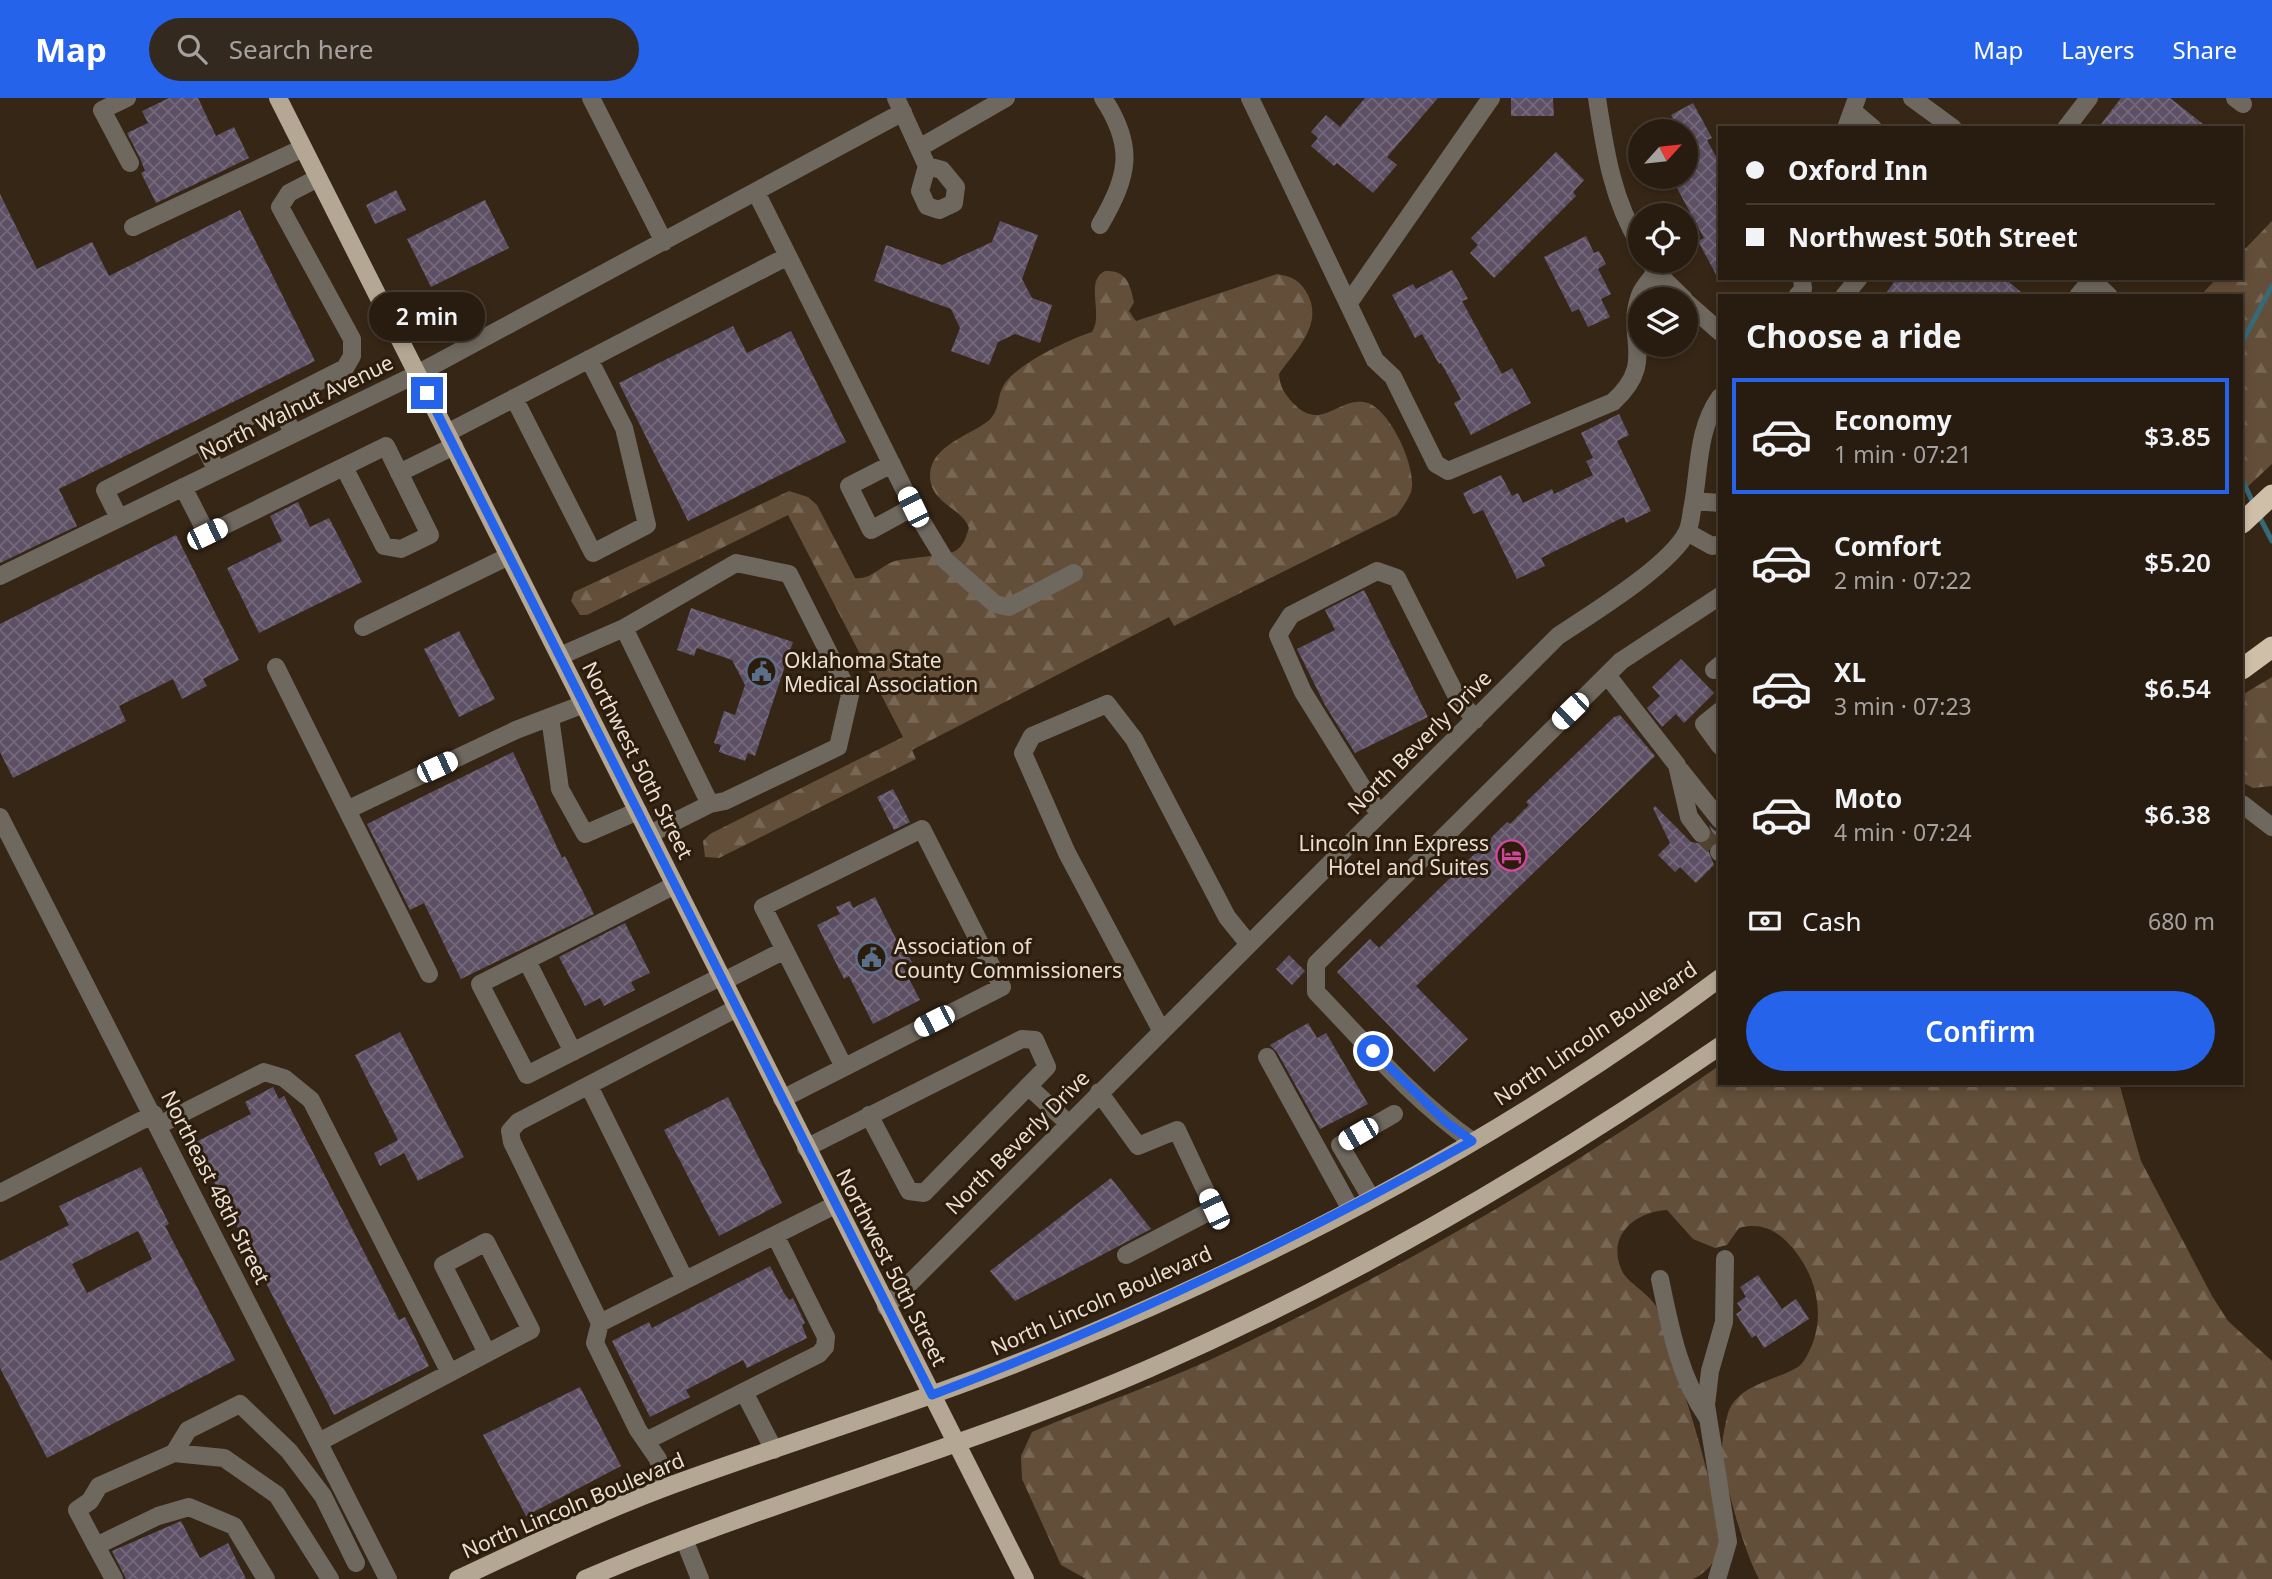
<!DOCTYPE html>
<meta charset="utf-8">
<style>
body{margin:0;font-family:"Noto Sans",sans-serif;background:#34291e;color:#f1f3f6;height:100vh;display:flex;flex-direction:column;font-size:26px;white-space:nowrap}
*{box-sizing:border-box;margin:0}
p{font-size:23px;color:#a5a19f}
.icon{flex:none;width:38px;height:38px;fill:none;stroke:currentColor;stroke-width:2;stroke-linecap:round;stroke-linejoin:round}
.map{position:relative;flex:1;overflow:hidden}
.panel{position:absolute;left:1718px;top:196px;width:525px;height:791px;display:flex;flex-direction:column;background:#281c10;border-radius:0px;box-shadow:0 4px 10px #0003,0 0 0 2px #443a30}
.panel>*{flex:none}
.banner{position:absolute;left:1718px;top:28px;width:525px;height:154px;border-radius:0px;box-shadow:0 4px 10px #0003,0 0 0 2px #443a30;display:grid;align-content:center;height:154px;padding:0 28px;background:#281c10}
.needle{width:46px;rotate:63deg}
.buttons{position:absolute;left:1628px;top:21px;display:grid;gap:14px}
.buttons a{display:grid;place-items:center;width:70px;height:70px;border-radius:50%;background:#281c10;box-shadow:0 4px 10px #0003,0 0 0 2px #443a30;font-size:35px}
.end{position:absolute;width:32px;height:32px;margin:-16px;border:9px solid #2563eb;background:#fff;box-shadow:0 0 0 4px #fff}
.from{border-radius:50%}
.bubble{position:absolute;height:49px;border-radius:24px;background:#281c10;box-shadow:0 4px 10px #0003,0 0 0 2px #443a30;font-size:23px;font-weight:600;line-height:49px;text-align:center}
.car{position:absolute;width:21px;height:42px;margin:-21px -10px;border-radius:9px;box-shadow:0 0 5px 2px #0007;background:linear-gradient(#fff 24%,#345 0 40%,#fff 0 76%,#345 0 86%,#fff 0)}
.banner b{display:flex;align-items:center;gap:24px;height:66px;font-size:26px}
.banner b+b{border-top:2px solid #443a30}
.banner i{width:18px;height:18px;background:#f1f3f6}
ul{padding:0;list-style:none}
li{display:flex;align-items:center;gap:21px;height:116px;margin:0 14px 10px;padding:0 14px;border:4px solid transparent;border-radius:0px}
li div{flex:1}
li b{display:block;font-size:26px}
li em{font-style:normal;font-weight:600}
li.on{border-color:#2563eb}
li>.icon{width:63px;height:63px;stroke-width:1.5}
h2{padding:0 28px;font-size:32px;line-height:84px}
.pay{display:flex;align-items:center;gap:18px;height:77px;padding:0 28px;font-size:26px}
.pay p{margin-inline-start:auto}
.action{display:flex;gap:14px;margin-top:auto;padding:14px 28px}
.action a{flex:1;height:80px;border-radius:42px;background:#2563eb;color:#fff;font-size:28px;font-weight:600;line-height:80px;text-align:center}
header{display:flex;align-items:center;gap:42px;box-sizing:border-box;height:98px;padding:0 35px;background:#2563eb;color:#fff}
header strong{font-size:33px}
nav{display:flex;gap:38px;margin-inline-start:auto;font-size:24px}
.search{width:490px;height:63px;background:#34291e;display:flex;align-items:center;gap:18px;box-sizing:border-box;padding:0 24px;border-radius:38px;color:#a5a19f;font-size:26px}
.map>svg:first-child{display:block}
.forest{fill:url(#forest-firs)}
.lines{fill:none;stroke-linecap:round;stroke-linejoin:round}
.stream{stroke:#366a77;stroke-width:5}
.building{fill:url(#building-cross-hatch);fill-rule:evenodd}
.minor-tunnel{stroke:#514232;stroke-width:18;stroke-dasharray:18 9;stroke-linecap:butt}
.minor{stroke:#6f685f;stroke-width:18}
.major{stroke:#b4a793;stroke-width:18}
.highway{stroke:#d0bfa8;stroke-width:21}
.route{stroke:#2563eb;stroke-width:9}
.labels{text-anchor:middle;dominant-baseline:central;stroke-width:6;stroke-linejoin:round;paint-order:stroke}
.street-label{font-size:21px;fill:#e9ded3;stroke:#2c1c0b}
.poi-label{font-size:21px;fill:#e9ded3;stroke:#2c1c0b;text-anchor:start}
</style>
<header>
<strong>Map</strong>
<div class="search"><svg class="icon" aria-label="search" viewBox="0 0 24 24"><circle cx="10" cy="10" r="6"/><path d="M15 15l6 6"/></svg>Search here</div>
<nav><a>Map</a><a>Layers</a><a>Share</a></nav>
</header>
<div class="map">
<svg width="2272" height="1481" viewBox="0 0 2272 1481">
<defs>
<pattern id="forest-firs" width="22" height="20" patternUnits="userSpaceOnUse" patternTransform="scale(1.75)"><rect width="22" height="20" fill="#634e39"/><path d="M5 1l3.5 6h-7zM16 11l3.5 6h-7z" fill="#796755"/></pattern>
<pattern id="building-cross-hatch" width="8" height="8" patternUnits="userSpaceOnUse" patternTransform="scale(1.75)"><rect width="8" height="8" fill="#5d5065"/><path d="M0 0l8 8M0 8l8-8" fill="none" stroke="#74697a"/></pattern>
</defs>
<rect width="100%" height="100%" fill="#362615"/>
<!-- forest -->
<path class="forest" d="M2272 123V366L2242 394V198H2200L2217 180H2242V154Z
M1105 173C1126 172 1130 185 1134 204L1129 213 1136 223 1277 176C1292 178 1301 183 1308 197 1323 227 1296 252 1279 276 1280 289 1284 295 1293 305 1322 336 1339 296 1368 305 1390 312 1418 371 1411 394 1408 402 1402 410 1397 417L1174 528 1169 519 912 652 916 661 719 760 705 759 703 743 710 736 903 639 788 417 587 517H580L571 503 574 494 789 393 808 399 817 407 855 480C871 482 880 468 895 463 907 460 948 457 955 453 963 449 966 439 969 430 962 409 929 406 930 376 932 347 969 338 988 323 1001 312 996 298 1005 285 1018 266 1069 241 1092 234 1104 216 1084 183 1105 173Z
M2272 579V688L2253 690 2242 684V597Z
M1720 967V985H2119L2141 1063 2212 1198 2228 1223 2272 1263V1481H1759C1745 1456 1723 1381 1722 1352 1722 1341 1725 1327 1728 1315 1738 1286 1775 1283 1798 1269 1804 1265 1809 1254 1812 1247 1826 1212 1814 1171 1787 1144 1773 1130 1758 1125 1739 1130L1727 1147 1715 1150 1693 1141 1667 1112C1634 1114 1606 1138 1622 1173 1627 1184 1647 1194 1656 1208 1675 1269 1697 1329 1711 1390 1714 1405 1721 1423 1721 1438 1720 1458 1710 1473 1693 1481H1086L1061 1467 1022 1381 1021 1358 1032 1334C1097 1306 1165 1284 1229 1253 1400 1171 1564 1076 1720 967Z"/>
<g class="lines">
<!-- stream -->
<path class="stream" d="M2242 244 2272 188
M2242 381 2254 407
M2258 416 2272 443"/>
</g>
<!-- building -->
<path class="building" d="M169 0H198L216 38 234 29 249 60 156 105 141 75 145 73 140 60 127 35 148 25 142 13Z
M1365 0H1438L1387 59 1397 67 1373 95 1337 65 1334 68 1311 48 1318 40 1311 34 1326 17 1340 29Z
M1511 0H1553L1554 18H1511Z
M2121 0H2170L2208 30H2098Z
M1693 5 1712 40 1707 42 1720 66V184L1698 143 1704 140 1671 79H1685V33H1654L1674 22 1671 17Z
M1556 54 1584 82 1573 94 1576 98 1494 180 1470 155 1478 147 1471 140Z
M396 92 406 112 375 126 366 107Z
M0 96 37 171 92 144 109 178 240 112 315 263 59 391 77 428 0 465Z
M485 102 509 150 431 189 407 141Z
M1000 123 1038 137 1022 181 1032 200 1052 207 1040 245 1015 236 998 244 989 267 951 253 960 230 951 211 874 183 886 147 942 167 992 144Z
M1586 138 1594 155 1599 153 1606 166 1598 171 1611 196 1601 201 1610 219 1588 229 1579 211 1572 214 1544 159Z
M1452 172 1468 201 1462 203 1502 276 1512 270 1531 305 1471 337 1454 305 1461 301 1441 265 1439 266 1422 236 1415 240 1392 197 1413 186 1416 191Z
M1897 180H2004L2026 198H1884Z
M733 228 747 255 791 233 846 344 688 423 619 285Z
M1619 316 1629 337 1617 343 1651 413 1626 425 1624 419 1541 460 1545 468 1517 481 1483 412 1473 416 1463 395 1501 377 1512 398 1518 395 1523 405 1552 391 1554 396 1593 377 1586 363 1593 360 1581 335Z
M298 404 310 429 329 420 362 484 259 535 227 470 282 443 270 418Z
M176 437 239 562 203 581 207 588 182 601 173 581 119 608 126 623 13 680 0 654V526Z
M1364 492 1428 619 1355 655 1325 607 1297 551 1335 532 1325 512Z
M691 510 793 544 755 658 748 655 745 663 719 654 721 647 714 645 724 613 735 617 745 587 732 562 697 550 694 558 677 552Z
M459 533 495 601 459 619 424 551Z
M1681 561 1714 595 1684 625 1676 616 1662 629 1647 610 1660 598 1652 589Z
M1620 617 1655 658 1416 888 1468 941 1434 974 1337 874 1370 841 1379 850 1507 724 1510 726 1529 707 1526 704 1614 619Z
M513 654 562 760 565 758 594 816 461 881 424 805 410 812 367 726Z
M893 691 910 724 894 732 877 699Z
M1655 708 1691 744 1702 746 1708 744 1712 734 1709 727 1720 737V743L1712 746 1708 752 1714 767 1696 785 1680 769 1675 774 1658 757 1670 745 1653 710Z
M875 799 902 853 905 852 912 864 903 869 920 902 873 926 849 878 844 881 817 827 840 816 836 809 850 803 853 810Z
M625 825 650 875 631 884 635 892 604 908 600 900 585 908 559 859Z
M1289 857 1305 873 1292 887 1276 871Z
M1308 925 1317 940 1326 935 1368 1006 1320 1031 1277 954 1270 947Z
M400 934 464 1059 418 1083 404 1055 380 1068 374 1055 398 1042 355 957Z
M273 989 279 1001 284 998 399 1222 405 1219 429 1268 334 1317 194 1045 251 1016 245 1004Z
M728 999 782 1105 719 1138 664 1032Z
M141 1069 169 1126 165 1128 235 1262 47 1360 0 1270V1163L69 1127 59 1108ZM138 1133 152 1161 87 1195 72 1166Z
M1111 1080 1151 1131 1015 1203 990 1173Z
M770 1168 784 1195 789 1202 793 1200 805 1225 802 1227 807 1240 747 1270 743 1262 686 1292 690 1299 650 1319 612 1243 649 1224 652 1230Z
M1758 1177 1782 1211 1796 1201 1809 1221 1764 1250 1756 1237 1752 1240 1736 1216 1742 1212 1737 1205 1746 1199 1740 1189Z
M580 1289 621 1368 526 1418 483 1337Z
M181 1423 200 1460 228 1445 246 1481H126L112 1453Z"/>
<g class="lines">
<!-- minor-tunnel -->
<path class="minor-tunnel" d="M1701 735 1719 754"/>
<!-- minor -->
<path class="minor" d="M127 0 102 12 130 65
M591 0 664 144
M896 0 927 68 942 72 956 89 954 105 939 112 927 108 920 93 927 68
M1250 0 1375 262 1393 279 1436 366 1448 373 1613 304C1658 263 1624 241 1640 197 1643 189 1651 181 1656 174
M1597 0C1605 52 1612 101 1640 147
M1912 0 1953 30
M2235 0 2243 6
M1853 13 1873 30
M1846 30 1857 0
M2066 30 2089 0
M919 50 1006 0
M1100 127C1128 78 1136 50 1103 0
M133 129 303 50
M788 158 913 409 871 432 849 388 892 366
M1649 163 1656 174 1684 201
M2090 180 2109 198
M1797 198 1803 191 1802 180
M1844 198 1859 180
M2078 198 2092 181
M1685 203 1720 234
M1348 206 1491 0
M514 300 593 455 647 427 624 330 589 261
M279 304 293 336
M447 335 788 158 756 94
M202 343 217 373
M399 375 454 348
M183 389 207 436 386 348 430 437 401 451 384 448 344 369
M1694 403 1720 405
M913 409 945 462 995 506 1009 509 1074 475
M119 420 105 392 345 270 352 258V241L280 109 289 95 318 80
M1687 434 1712 448 1720 446
M0 478 417 276 903 14
M363 529 509 458
M560 558 624 530 710 706 725 703 838 649 850 597 789 476 736 465 624 530
M276 569 347 712
M1714 572 1720 567
M1607 577 1677 667 1689 719 1701 735
M1720 613 1704 626 1720 648
M550 619 560 691 585 736 638 713
M1681 673 1720 722
M2242 706 2272 729
M1379 716 1303 594 1278 537 1291 517 1377 473 1397 480 1456 597 1475 622
M0 719 388 1481
M650 736 710 706
M1719 754 1720 755
M675 787 480 886 527 977 722 878
M527 863 573 954
M429 876 347 712 516 632 584 606
M724 883 785 852
M1161 932 1067 755 1023 655 1032 638 1107 606 1134 641 1227 819 1248 845
M1267 959 1350 1110
M589 988 685 1182
M1028 988 1068 1025
M1099 994 1138 1048 1177 1032 1214 1111 1126 1157
M782 1001 1002 889 922 731 763 809 844 969
M159 1027 264 974 284 980 311 1002 450 1275
M1472 1043C1413 1002 1366 946 1316 894V866L1621 563 1720 498
M806 1050 1022 941 1035 942 1047 969 924 1095 909 1093 869 1017
M0 1095 154 1016
M1371 1100 1340 1047 1394 1016
M1660 1181C1670 1229 1679 1278 1707 1319
M886 1209 1558 538C1591 516 1670 468 1687 434 1690 428 1691 419 1692 412 1700 373 1696 333 1720 299
M600 1225 512 1044 510 1033 518 1024 737 910
M744 1294 774 1352
M646 1343 819 1256 825 1249 826 1239 775 1137
M319 1344 531 1232 486 1144 443 1167 487 1255
M174 1355 188 1332 240 1306 289 1353 323 1398 356 1465
M666 1389 658 1361 638 1332 595 1245 600 1225 835 1107
M684 1441 700 1481
M96 1448 77 1412 90 1403 99 1388 174 1355 224 1360 277 1397 330 1481
M114 1481 96 1448 158 1418 189 1409 234 1428 266 1481
M1717 1481 1728 1444 1706 1307 1710 1273 1724 1224 1725 1161"/>
<!-- major -->
<path class="major" d="M278 0 1025 1481
M458 1481C535 1445 611 1408 691 1380 811 1337 932 1300 1050 1252 1285 1156 1517 1032 1720 880
M585 1481C769 1402 964 1351 1148 1271 1349 1183 1540 1072 1720 948"/>
<!-- highway -->
<path class="highway" d="M2242 425 2272 397
M2242 571 2272 549"/>
</g>
<g class="lines">
<!-- route -->
<path class="route" d="M427 295 932 1297C1119 1226 1297 1141 1472 1043L1447 1025 1373 953"/>
</g>
<!-- icons -->
<defs>
<symbol id="civic-ring" viewBox="-11 -11 22 22"><circle r="9.5" fill="#2c1c0b" stroke="#5c6f8a" stroke-width="1.5"/><path d="M-.6-6.5H3V-4.5H.6V-3L4-1V1h2V6H-6V1h2V-1L-.6-3ZM-1.2 2.5V6h2.4V2.5Z" fill="#5c6f8a"/></symbol>
<symbol id="hotel-ring" viewBox="-11 -11 22 22"><circle r="9.5" fill="#2c1c0b" stroke="#d1479c" stroke-width="1.5"/><path d="M-6-4.5h1.5V1H6V5H4.5V3h-9V5H-6ZM-4 0a1.8 1.8 0 1 1 3.6 0ZM.5 0V-2.5h3Q6-2.5 6 0Z" fill="#d1479c"/></symbol>
</defs>
<g fill-rule="evenodd">
<use href="#civic-ring" x="744" y="556" width="35" height="35"/>
<use href="#hotel-ring" x="1494" y="740" width="35" height="35"/>
<use href="#civic-ring" x="854" y="842" width="35" height="35"/>
</g>
<g class="labels">
<!-- street labels -->
<g class="street-label">
<text transform="translate(296 309) rotate(-26)">North Walnut Avenue</text>
<text transform="translate(1419 644) rotate(-45)">North Beverly Drive</text>
<text transform="translate(638 662) rotate(63)">Northwest 50th Street</text>
<text transform="translate(1595 935) rotate(-34)">North Lincoln Boulevard</text>
<text transform="translate(1017 1044) rotate(-45)">North Beverly Drive</text>
<text transform="translate(216 1089) rotate(63)">Northeast 48th Street</text>
<text transform="translate(892 1169) rotate(63)">Northwest 50th Street</text>
<text transform="translate(1101 1202) rotate(-24)">North Lincoln Boulevard</text>
<text transform="translate(573 1407) rotate(-23)">North Lincoln Boulevard</text>
</g>
<!-- poi labels -->
<g class="poi-label">
<text x="784" y="562">Oklahoma State<tspan x="784" dy="24">Medical Association</tspan></text>
<text x="1489" y="745" text-anchor="end">Lincoln Inn Express<tspan x="1489" dy="24">Hotel and Suites</tspan></text>
<text x="894" y="848">Association of<tspan x="894" dy="24">County Commissioners</tspan></text>
</g>
</g>
</svg>
<div class="buttons">
<a><svg class="needle" viewBox="-14 -14 28 28"><path d="M0-13l5 13h-10z" fill="#e53935"/><path d="M0 13l5-13h-10z" fill="#a5a19f"/></svg></a>
<a><svg class="icon" aria-label="locate" viewBox="0 0 24 24"><circle cx="12" cy="12" r="6"/><path d="M12 2v4M12 18v4M2 12h4M18 12h4"/></svg></a>
<a><svg class="icon" aria-label="layers" viewBox="0 0 24 24"><path d="M12 4l9 5-9 5-9-5zM3 14l9 5 9-5"/></svg></a>
</div>
<i class="end from" style="left:1373px;top:953px"></i>
<i class="end" style="left:427px;top:295px"></i>
<div class="bubble" style="left:369px;top:194px;width:116px">2 min</div>
<i class="car" style="left:913px;top:409px;rotate:334deg"></i>
<i class="car" style="left:207px;top:436px;rotate:64deg"></i>
<i class="car" style="left:1570px;top:613px;rotate:226deg"></i>
<i class="car" style="left:437px;top:669px;rotate:65deg"></i>
<i class="car" style="left:934px;top:923px;rotate:243deg"></i>
<i class="car" style="left:1358px;top:1036px;rotate:240deg"></i>
<i class="car" style="left:1214px;top:1111px;rotate:335deg"></i>
<div class="banner">
<b><i class="from"></i>Oxford Inn</b>
<b><i></i>Northwest 50th Street</b>
</div>
<section class="panel">
<h2>Choose a ride</h2>
<ul>
<li class="on"><svg class="icon" aria-label="car" viewBox="0 0 24 24"><path d="M5 17H2v-5l4-1 3-4h7l3 4 3 1v5h-3M9 17h6M6 11h13"/><circle cx="7" cy="17" r="2"/><circle cx="17" cy="17" r="2"/></svg><div><b>Economy</b><p>1 min · 07:21</p></div><em>$3.85</em></li>
<li><svg class="icon" aria-label="car" viewBox="0 0 24 24"><path d="M5 17H2v-5l4-1 3-4h7l3 4 3 1v5h-3M9 17h6M6 11h13"/><circle cx="7" cy="17" r="2"/><circle cx="17" cy="17" r="2"/></svg><div><b>Comfort</b><p>2 min · 07:22</p></div><em>$5.20</em></li>
<li><svg class="icon" aria-label="car" viewBox="0 0 24 24"><path d="M5 17H2v-5l4-1 3-4h7l3 4 3 1v5h-3M9 17h6M6 11h13"/><circle cx="7" cy="17" r="2"/><circle cx="17" cy="17" r="2"/></svg><div><b>XL</b><p>3 min · 07:23</p></div><em>$6.54</em></li>
<li><svg class="icon" aria-label="car" viewBox="0 0 24 24"><path d="M5 17H2v-5l4-1 3-4h7l3 4 3 1v5h-3M9 17h6M6 11h13"/><circle cx="7" cy="17" r="2"/><circle cx="17" cy="17" r="2"/></svg><div><b>Moto</b><p>4 min · 07:24</p></div><em>$6.38</em></li>
</ul>
<div class="pay"><svg class="icon" aria-label="cash" viewBox="0 0 24 24"><path d="M3 7h18v10H3z"/><circle cx="12" cy="12" r="2"/></svg>Cash<p>680 m</p></div>
<div class="action"><a>Confirm</a></div>
</section>
</div>
